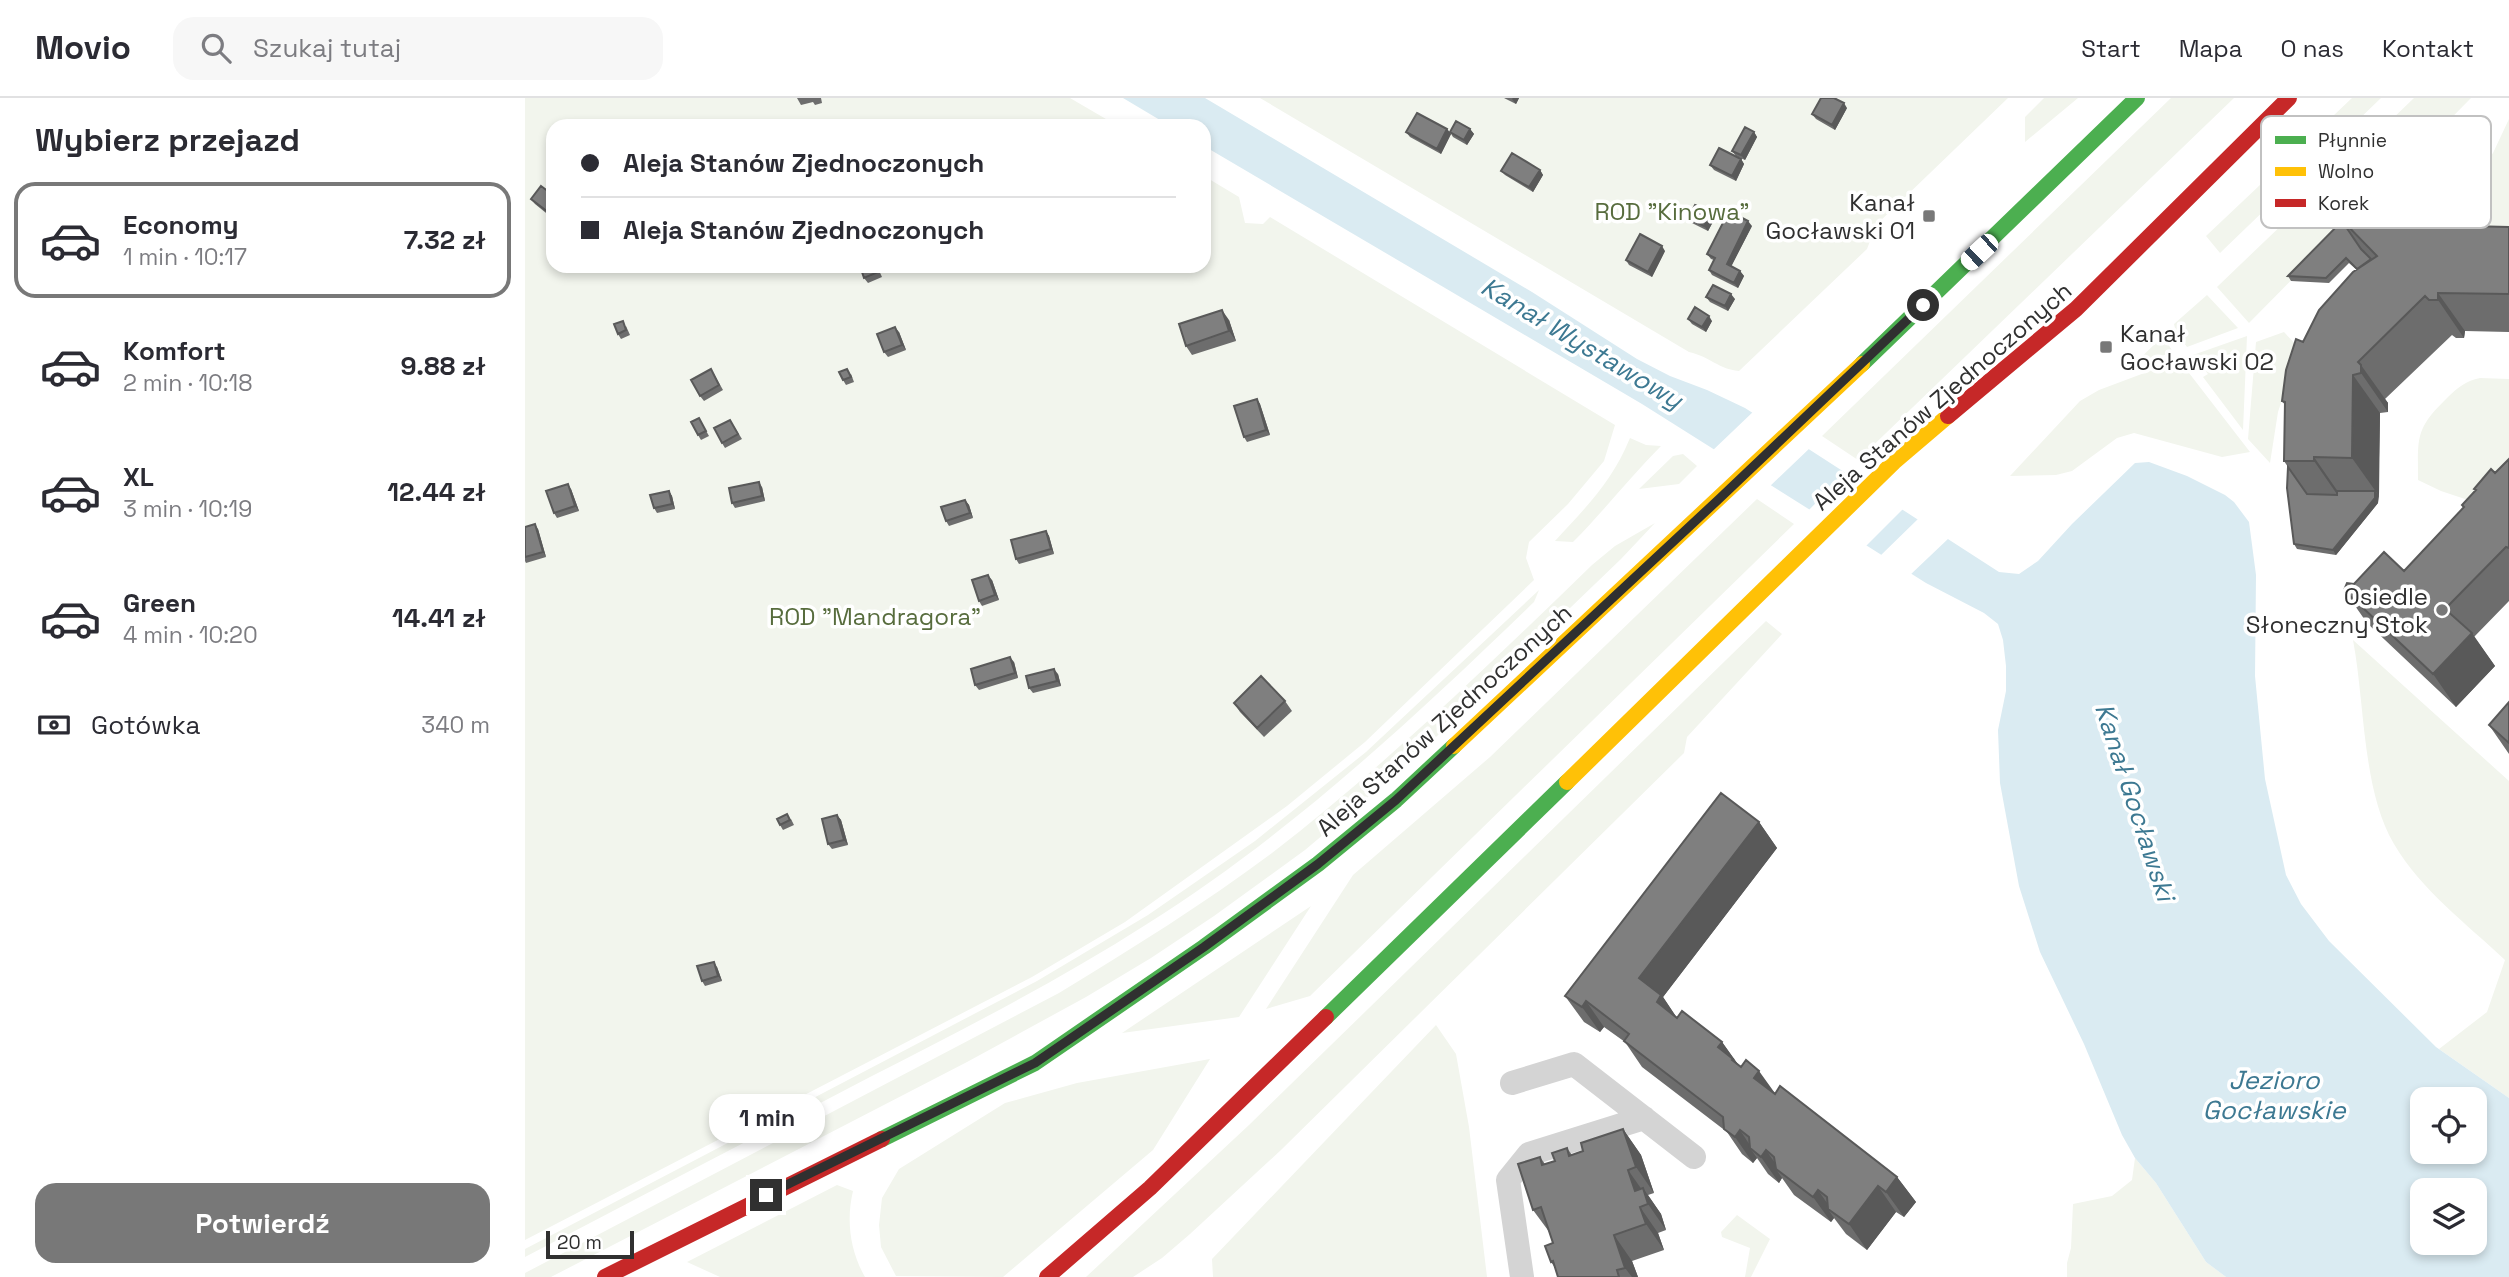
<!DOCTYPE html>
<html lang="pl">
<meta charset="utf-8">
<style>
body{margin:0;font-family:"Space Grotesk",sans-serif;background:#f7f7f7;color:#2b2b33;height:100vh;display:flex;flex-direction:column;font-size:26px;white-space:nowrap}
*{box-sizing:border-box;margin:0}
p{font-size:23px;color:#7c7c81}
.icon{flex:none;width:38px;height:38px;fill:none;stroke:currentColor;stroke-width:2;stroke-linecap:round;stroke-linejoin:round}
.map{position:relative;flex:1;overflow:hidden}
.drawer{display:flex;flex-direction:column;background:#fff;width:525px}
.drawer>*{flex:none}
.top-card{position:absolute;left:21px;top:21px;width:665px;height:154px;border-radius:21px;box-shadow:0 4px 10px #0003;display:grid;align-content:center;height:154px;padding:0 35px;background:#fff}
.controls{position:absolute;left:1885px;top:989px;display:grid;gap:14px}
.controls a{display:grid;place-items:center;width:77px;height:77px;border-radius:14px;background:#fff;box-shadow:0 4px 10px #0003;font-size:35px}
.scale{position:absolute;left:21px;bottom:18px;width:88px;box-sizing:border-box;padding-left:7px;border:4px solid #303030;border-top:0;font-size:19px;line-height:24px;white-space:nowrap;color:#303030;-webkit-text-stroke:5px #fff;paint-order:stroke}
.end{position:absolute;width:32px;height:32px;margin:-16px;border:9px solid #303030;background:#fff;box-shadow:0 0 0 4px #fff}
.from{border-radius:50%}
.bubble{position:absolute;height:49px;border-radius:21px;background:#fff;box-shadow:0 4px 10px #0003;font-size:23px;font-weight:600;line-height:49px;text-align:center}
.car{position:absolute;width:21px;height:42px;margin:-21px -10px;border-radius:9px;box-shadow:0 0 5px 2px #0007;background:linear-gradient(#fff 24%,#345 0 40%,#fff 0 76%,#345 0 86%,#fff 0)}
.top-card b{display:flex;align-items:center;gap:24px;height:66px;font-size:26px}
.top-card b+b{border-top:2px solid #e1e1e2}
.top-card i{width:18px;height:18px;background:#2b2b33}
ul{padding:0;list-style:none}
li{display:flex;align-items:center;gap:21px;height:116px;margin:0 14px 10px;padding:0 21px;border:4px solid transparent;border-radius:21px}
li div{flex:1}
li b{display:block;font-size:26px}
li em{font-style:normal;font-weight:600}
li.current{border-color:#787878}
li>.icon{width:63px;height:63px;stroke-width:1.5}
h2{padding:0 35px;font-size:32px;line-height:84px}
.pay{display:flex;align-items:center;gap:18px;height:77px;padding:0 35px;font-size:26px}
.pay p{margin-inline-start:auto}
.button{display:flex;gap:14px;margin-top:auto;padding:14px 35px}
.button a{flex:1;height:80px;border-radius:21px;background:#787878;color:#fff;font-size:28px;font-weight:600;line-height:80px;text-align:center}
header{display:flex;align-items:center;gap:42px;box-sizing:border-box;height:98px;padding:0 35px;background:#fff;border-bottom:2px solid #e1e1e2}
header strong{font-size:33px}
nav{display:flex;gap:38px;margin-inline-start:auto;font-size:24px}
.search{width:490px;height:63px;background:#f7f7f7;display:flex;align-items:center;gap:18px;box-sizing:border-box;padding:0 24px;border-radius:21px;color:#7c7c81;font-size:26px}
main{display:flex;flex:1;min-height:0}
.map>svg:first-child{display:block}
.green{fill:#f2f5ed}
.water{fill:#daebf2;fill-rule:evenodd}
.pier{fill:#fff}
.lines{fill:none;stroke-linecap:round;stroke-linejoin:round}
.street{stroke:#d4d4d4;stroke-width:24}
.fast{stroke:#4caf50;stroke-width:16}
.slow{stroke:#ffc107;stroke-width:16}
.jam{stroke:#c62828;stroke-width:16}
.wall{fill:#6d6d6d}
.shaded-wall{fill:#595959}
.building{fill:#7f7f7f;stroke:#595959;stroke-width:2}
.route{stroke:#303030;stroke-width:9}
.poi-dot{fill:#787878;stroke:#fff;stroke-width:2.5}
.labels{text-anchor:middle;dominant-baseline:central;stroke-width:7;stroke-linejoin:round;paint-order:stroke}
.poi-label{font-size:24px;fill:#303030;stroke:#fff;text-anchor:end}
.park-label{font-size:24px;fill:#576c3d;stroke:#fff}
.street-label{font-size:24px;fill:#303030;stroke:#fff}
.water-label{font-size:26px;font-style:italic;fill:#3d7992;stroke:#fff}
.key{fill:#fff;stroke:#c1c1c1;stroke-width:2}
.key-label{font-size:19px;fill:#303030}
</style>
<header>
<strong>Movio</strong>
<div class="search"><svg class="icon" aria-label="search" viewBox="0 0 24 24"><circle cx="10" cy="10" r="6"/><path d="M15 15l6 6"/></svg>Szukaj tutaj</div>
<nav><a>Start</a><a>Mapa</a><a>O nas</a><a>Kontakt</a></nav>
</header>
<main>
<section class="drawer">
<h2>Wybierz przejazd</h2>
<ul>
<li class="current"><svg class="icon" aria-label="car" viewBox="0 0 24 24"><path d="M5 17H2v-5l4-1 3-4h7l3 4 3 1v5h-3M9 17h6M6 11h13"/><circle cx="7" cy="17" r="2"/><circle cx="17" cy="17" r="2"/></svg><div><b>Economy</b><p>1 min · 10:17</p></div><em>7.32 zł</em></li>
<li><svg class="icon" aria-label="car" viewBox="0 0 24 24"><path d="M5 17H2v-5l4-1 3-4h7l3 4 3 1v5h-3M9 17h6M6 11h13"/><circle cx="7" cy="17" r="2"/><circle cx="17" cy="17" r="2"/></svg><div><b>Komfort</b><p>2 min · 10:18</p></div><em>9.88 zł</em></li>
<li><svg class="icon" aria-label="car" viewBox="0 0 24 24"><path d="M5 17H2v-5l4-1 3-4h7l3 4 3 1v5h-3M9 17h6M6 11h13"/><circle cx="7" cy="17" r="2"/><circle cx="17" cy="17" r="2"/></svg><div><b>XL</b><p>3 min · 10:19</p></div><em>12.44 zł</em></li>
<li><svg class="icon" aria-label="car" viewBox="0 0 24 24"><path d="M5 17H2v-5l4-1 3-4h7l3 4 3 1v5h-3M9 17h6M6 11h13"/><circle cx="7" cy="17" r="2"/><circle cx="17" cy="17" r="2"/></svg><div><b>Green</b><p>4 min · 10:20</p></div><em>14.41 zł</em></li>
</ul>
<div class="pay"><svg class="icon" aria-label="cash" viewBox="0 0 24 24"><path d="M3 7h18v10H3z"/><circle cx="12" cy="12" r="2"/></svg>Gotówka<p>340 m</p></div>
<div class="button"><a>Potwierdź</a></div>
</section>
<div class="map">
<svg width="1984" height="1179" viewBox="0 0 1984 1179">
<rect width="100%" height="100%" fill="#fff"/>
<!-- green -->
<path class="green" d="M0 0H545L593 28H28V168H679V78L714 99 720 125 738 126 745 119 1090 327 1079 363 1043 406 1004 444 1001 460 1009 482 840 644 762 708 600 824 507 879 0 1142Z
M735 0H1483L1351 127 1342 151 1214 273C1193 271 1186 259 1164 254Z
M1519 0H1553L1500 44V19Z
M1646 0H1709L1333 362 1297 338Z
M1827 0H1856L1695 155 1681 138Z
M1889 0H1946L1724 225 1692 189Z
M1984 21V142L1887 140 1947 81 1968 55Z
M1682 197 1713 230 1662 249 1651 234 1649 226Z
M1759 234 1774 250 1753 314 1745 365 1723 341 1731 244Z
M1722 238 1718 332 1678 279 1683 276 1668 257Z
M1635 241H1640L1648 254 1607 268Z
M1654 262 1725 354 1697 359 1609 335 1592 340 1547 373 1531 377 1485 378 1555 303 1574 292Z
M1955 280 1984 281V401L1973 412 1916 393 1893 382C1893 338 1890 331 1923 299 1933 289 1941 283 1955 280Z
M1105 340 1121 347 1136 348C1105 379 1079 413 1048 444L1030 443C1062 408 1087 384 1105 340Z
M1158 356 1172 368 1154 386 1114 391 1148 358Z
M1232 401 1269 426 785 898 741 911 828 777 965 659Z
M1130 425 1096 461 911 639 868 678 780 752 689 818 626 860 561 899 442 964 26 1179H0V1175L534 895C606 851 679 806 747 755 861 667 964 567 1067 467L1090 448Z
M1014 492 1009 504C888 621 765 736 622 826 533 883 439 931 345 979 230 1039 115 1099 0 1159V1151L512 883 623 817 730 743 841 654Z
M1241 523 1257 536 1162 639 1159 655 756 1052 665 1136 637 1160 608 1179H561L724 1027Z
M1828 542 1984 683V1000L1914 951 1962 914 1980 862C1942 826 1896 792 1869 746 1837 692 1840 605 1828 542Z
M786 808 714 919 597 935Z
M911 927 931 956 944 1029 962 1179H688L687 1161Z
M685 961 628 1052 478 1179 371 1178 356 1149 354 1127 357 1100 374 1071 480 1005 552 985Z
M1610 1060 1631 1085 1681 1164 1701 1179H1542V1165L1546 1150 1548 1106 1587 1098 1607 1082Z
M312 1087 328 1093C321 1122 325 1153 340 1179H195L162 1164Z
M1212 1117 1245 1141 1226 1179H1220L1225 1150 1197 1139 1196 1134Z"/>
<!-- water -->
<path class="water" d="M598 0H680L1007 194 1112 261 1145 278 1182 292 1220 310 1474 474 1494 476 1513 463 1547 426 1610 365 1624 364 1662 378 1700 397 1709 404 1724 424 1731 477 1730 578 1740 681 1761 777 1776 806 1804 843 1911 949 1984 1000V1179H1701L1681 1164 1631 1085 1610 1060 1597 1037 1559 946 1515 854 1494 788 1475 685 1473 632 1481 593V568L1478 542 1473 526 1459 515 1401 485 1117 306 679 48V28H645ZM1897 1001H1950V1054H1897ZM1897 1092H1950V1144H1897Z"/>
<!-- pier -->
<path class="pier" d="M1230 312 1286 349 1243 390 1186 354Z
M1322 373 1379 410 1339 450 1282 414Z
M1394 420 1424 440 1384 478 1354 459Z"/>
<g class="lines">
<!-- street -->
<path class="street" d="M987 985 1049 966 1169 1059
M997 1179 983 1082 1004 1056 1119 1020"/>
<!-- fast -->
<path class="fast" d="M1337 266 1612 0
M801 919 1042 684
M357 1041 510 965 679 849 793 766 871 702 929 648"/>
<!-- slow -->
<path class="slow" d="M929 648 1337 266
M1042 684 1369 364 1423 318"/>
<!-- jam -->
<path class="jam" d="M1423 318 1551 211 1764 0
M80 1179 357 1041
M522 1179 625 1090 801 919"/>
</g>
<!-- wall -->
<path class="wall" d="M272 0H296L297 5 290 7 288 4 276 7Z
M979 0H994L991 6Z
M1322 10 1310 32 1291 21 1287 16Z
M922 31 926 36 916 56 885 39 881 34Z
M945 31 949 36 942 47 928 39 925 34Z
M1229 34 1232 39 1220 62 1211 58 1207 53Z
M1216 61 1219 66 1211 83 1189 72 1185 67Z
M1015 72 1018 77 1008 94 980 77 976 73Z
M1944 76 1947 81 1908 120H1916L1920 126 1942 125 1945 128 1984 129V234L1940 233 1939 240H1931L1927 237 1860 301 1863 305V314L1855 315 1853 405 1811 457 1772 451 1769 446 1763 369 1759 363 1760 307 1757 303 1778 244 1832 172 1824 165 1804 185 1766 183 1763 178 1817 123 1813 118H1822Z
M28 97 26 119 10 106 6 101Z
M1163 120H1190L1183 133 1167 125Z
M1227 128 1206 168 1215 173 1219 178 1213 190 1187 177 1184 172 1189 162 1186 161 1182 156Z
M1140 153 1127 179 1104 167 1101 162Z
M335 168H352L357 179 343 185 339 180Z
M1181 199 1210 201 1203 213 1185 204Z
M1163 221 1187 223 1181 234 1167 226Z
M704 222 711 243 667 257 661 248Z
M101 228 105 237 96 241 93 236Z
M374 234 381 252 363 259 359 254Z
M189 276 198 292 179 303 175 298Z
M326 276 329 284 321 287 318 282Z
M732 301 735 306 745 337 722 344 719 339Z
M174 320 184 338 176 342 173 337Z
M205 322 217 341 200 350 197 345Z
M1984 361V503L1949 539 1970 568 1931 609 1842 525 1819 492 1829 486 1879 473 1938 410 1937 407 1950 392 1949 391 1970 375Z
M237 389 240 403 210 410 207 405Z
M46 391 54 413 32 420 29 415Z
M144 393 147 398 150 411 132 415 129 410Z
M440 402 444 407 448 420 424 428 421 423Z
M0 429 13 431 21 459 1 465 0 463Z
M521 433 524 438 529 456 494 466 491 461Z
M467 482 474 502 457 508 454 503Z
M489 564 493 580 454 592 450 587Z
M533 576 536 588 508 595 504 590Z
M760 603 767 613 739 639 715 614 709 605Z
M1984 604V656L1964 627Z
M312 717 316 722 323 747 307 751 303 746Z
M266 721 269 727 258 732 255 727Z
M1234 724 1252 750 1138 899 1152 920 1197 944 1214 968 1250 995 1372 1079 1391 1104 1379 1119 1371 1114 1342 1152 1321 1136 1309 1120 1306 1124 1269 1097 1257 1080 1254 1085 1243 1076 1232 1060 1228 1065 1217 1056 1202 1034 1117 969 1100 944 1079 929 1075 934 1059 924 1040 898Z
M192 869 197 883 180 888 177 883Z
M1098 1031 1116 1057 1129 1095 1123 1097 1136 1116 1141 1132 1133 1135 1139 1152 1107 1163 1113 1179H1033L1031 1171 1026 1164 1028 1145 1025 1135 1008 1112 1015 1059 1020 1066 1030 1063 1042 1050 1047 1057 1058 1053Z"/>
<!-- shaded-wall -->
<path class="shaded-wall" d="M988 0H994L991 6 987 1Z
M1319 5 1322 10 1310 32 1307 27Z
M922 31 926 36 916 56 912 51Z
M945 31 949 36 942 47 939 42Z
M1229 34 1232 39 1220 62 1216 57Z
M1216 61 1219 66 1211 83 1207 78Z
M1015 72 1018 77 1008 94 1004 89Z
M28 107V116L26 119 23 114Z
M1186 115 1190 120 1183 133 1179 128Z
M1223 123 1227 128 1205 171 1202 166Z
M1137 148 1140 153 1127 179 1123 174Z
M1215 173 1219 178 1213 190 1209 185Z
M1913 195 1940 233 1939 240 1913 202Z
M1206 196 1210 201 1203 213 1200 208Z
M697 212 704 222 711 243 704 233Z
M1184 218 1187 223 1181 234 1177 229Z
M370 229 374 234 381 252 377 247Z
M1836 267 1863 305V314L1836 275Z
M1828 277 1855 315 1854 398 1827 360Z
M732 301 735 306 745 337 741 332Z
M1789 359 1816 398V402L1789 363Z
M234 384 237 389 240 403 237 398Z
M43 386 46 391 54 413 50 408Z
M144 393 147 398 150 411 147 406Z
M1850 393 1854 398 1853 405 1811 457 1808 452Z
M440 402 444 407 448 420 445 415Z
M10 426 13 431 21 459 18 454Z
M521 433 524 438 529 456 526 451Z
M463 477 467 482 474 502 470 497Z
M1947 535 1970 568 1931 609 1908 576Z
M485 559 489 564 493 580 490 575Z
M529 571 533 576 536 588 532 583Z
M312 717 316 722 323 747 319 742Z
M1234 724 1252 750 1138 899 1154 923 1150 929 1114 880Z
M189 864 192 869 197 883 193 878Z
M1061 903 1079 929 1075 934 1057 909Z
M1197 944 1215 969 1193 949Z
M1234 973 1252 998 1229 980Z
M1098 1031 1116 1057 1129 1095 1111 1069Z
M1215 1032 1230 1055 1225 1050 1232 1060 1228 1065 1210 1039Z
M1241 1052 1257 1075 1251 1071 1257 1080 1254 1085 1236 1059Z
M1103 1072 1120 1096 1118 1090 1136 1116 1141 1132 1123 1106 1110 1093Z
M1372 1079 1391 1104 1379 1119 1361 1094Z
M1353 1088 1371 1114 1342 1152 1324 1126Z
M1293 1092 1309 1115 1303 1111 1309 1120 1306 1124 1288 1099Z
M1115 1109 1133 1135 1139 1152 1121 1126Z
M1089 1137 1107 1163 1113 1179H1107L1100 1170Z"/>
<!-- building -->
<path class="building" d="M1296 0H1309L1319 5 1307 27 1287 16Z
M892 15 922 31 912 51 881 34Z
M931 23 945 31 939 42 925 34Z
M1220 29 1229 34 1216 57 1207 53Z
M1194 50 1216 61 1207 78 1185 67Z
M987 55 1015 72 1004 89 976 73Z
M16 88 28 97V107L23 114 6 101Z
M1170 107 1186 115 1179 128 1163 120Z
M1204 113 1223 123 1202 166 1215 173 1209 185 1184 172 1190 160 1182 156Z
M1813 118 1916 120V126L1942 125V128L1984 129V196L1913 195V202H1904L1900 198 1833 264 1836 267V275L1828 277 1827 360 1789 359V363H1759L1760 304 1757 303 1761 272 1771 241 1778 244 1794 212 1828 174 1852 158Z
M1817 123 1836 151 1846 161 1832 171 1821 160 1801 180 1763 178Z
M1115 136 1137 148 1123 174 1101 162Z
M335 168H351L353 174 339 180Z
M1188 187 1206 196 1200 208 1181 199Z
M1170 209 1184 218 1177 229 1163 221Z
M697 212 704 233 661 248 654 226Z
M98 223 101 232 93 236 89 226Z
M370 229 377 247 359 254 352 236Z
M186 271 194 287 175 298 166 282Z
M322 271 326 279 318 282 314 274Z
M732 301 741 332 719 339 709 308Z
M174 320 181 333 173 337 166 324Z
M205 322 213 336 197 345 189 330Z
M1984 361V450L1981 449 1920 511 1947 535 1908 576 1819 492 1822 485 1829 486 1859 454 1879 473 1939 409 1937 407 1951 392 1949 391 1966 371 1970 375Z
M1763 369 1782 396 1812 397V393H1850V400L1808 452 1769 446 1762 390Z
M234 384 237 398 207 405 204 390Z
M43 386 50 408 29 415 21 393Z
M144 393 147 406 129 410 125 397Z
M440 402 445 415 421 423 416 409Z
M10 426 18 454 0 459V429Z
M521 433 526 451 491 461 486 442Z
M463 477 470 497 454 503 447 482Z
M485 559 490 575 450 587 446 571Z
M529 571 532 583 504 590 501 578Z
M736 578 760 603 732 630 709 605Z
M1984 604V645L1964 627Z
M1196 695 1234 724 1114 880 1136 897 1132 904 1152 920 1157 913 1197 944 1193 949 1208 961 1207 962 1216 969 1221 962 1234 973 1229 980 1250 996 1255 988 1372 1079 1361 1094 1353 1088 1324 1126 1303 1111 1302 1099 1293 1092 1288 1099 1251 1071 1249 1059 1241 1052 1236 1059 1225 1050 1224 1039 1215 1032 1210 1039 1199 1031 1198 1019 1099 943 1104 936 1061 903 1057 909 1040 898Z
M262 716 265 722 255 727 252 721Z
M312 717 319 742 303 746 297 721Z
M189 864 193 878 177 883 172 868Z
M1098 1031 1111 1069 1103 1072 1110 1093 1118 1090 1123 1106 1115 1109 1121 1126 1089 1137 1100 1170 1092 1172 1094 1179H1033L1028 1163 1026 1164 1020 1148 1028 1145 1016 1109 1008 1112 993 1066 1015 1059 1017 1067 1030 1063 1027 1055 1042 1050 1044 1058 1058 1053 1056 1045Z"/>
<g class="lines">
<!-- route -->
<path class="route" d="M241 1097 510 965 679 849 793 766 871 702 1194 401 1398 207"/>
</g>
<!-- markers -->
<g class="poi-dot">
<rect x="1397" y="111" width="14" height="14" rx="3.5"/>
<rect x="1574" y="242" width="14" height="14" rx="3.5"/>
<circle cx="1917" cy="512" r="7"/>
</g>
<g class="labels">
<!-- poi labels -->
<g class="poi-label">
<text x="1390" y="104">Kanał<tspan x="1390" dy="28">Gocławski 01</tspan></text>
<text x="1595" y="235" text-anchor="start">Kanał<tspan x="1595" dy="28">Gocławski 02</tspan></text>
<text x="1903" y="498">Osiedle<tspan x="1903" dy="28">Słoneczny Stok</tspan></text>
</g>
<!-- park labels -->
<g class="park-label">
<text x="1147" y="113">ROD "Kinowa"</text>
<text x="350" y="518">ROD "Mandragora"</text>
</g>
<!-- street labels -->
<g class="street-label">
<text transform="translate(1417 298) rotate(-41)">Aleja Stanów Zjednoczonych</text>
<text transform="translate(919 622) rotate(-42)">Aleja Stanów Zjednoczonych</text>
</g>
<!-- water labels -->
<g class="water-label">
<text transform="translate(1057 245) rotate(31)">Kanał Wystawowy</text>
<text transform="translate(1610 704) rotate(72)">Kanał Gocławski</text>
<text x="1749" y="982">Jezioro<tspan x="1749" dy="30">Gocławskie</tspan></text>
</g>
</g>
<!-- legend -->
<rect x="1736" y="18" width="230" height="112" rx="10" class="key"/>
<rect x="1750" y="38" width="31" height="8" fill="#4caf50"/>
<rect x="1750" y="69" width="31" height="9" fill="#ffc107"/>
<rect x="1750" y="101" width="31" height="8" fill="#c62828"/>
<g class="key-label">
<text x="1793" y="49">Płynnie</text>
<text x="1793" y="80">Wolno</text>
<text x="1793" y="112">Korek</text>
</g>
</svg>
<div class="controls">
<a><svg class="icon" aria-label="locate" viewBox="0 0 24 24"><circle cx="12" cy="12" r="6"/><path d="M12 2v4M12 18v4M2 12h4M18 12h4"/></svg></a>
<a><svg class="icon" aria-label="layers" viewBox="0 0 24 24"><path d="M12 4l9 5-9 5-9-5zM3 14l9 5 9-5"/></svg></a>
</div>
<div class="scale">20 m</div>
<i class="end from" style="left:1398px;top:207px"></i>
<i class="end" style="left:241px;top:1097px"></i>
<div class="bubble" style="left:184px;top:996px;width:116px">1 min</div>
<i class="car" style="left:1454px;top:154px;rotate:227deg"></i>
<div class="top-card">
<b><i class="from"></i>Aleja Stanów Zjednoczonych</b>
<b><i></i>Aleja Stanów Zjednoczonych</b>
</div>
</div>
</main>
